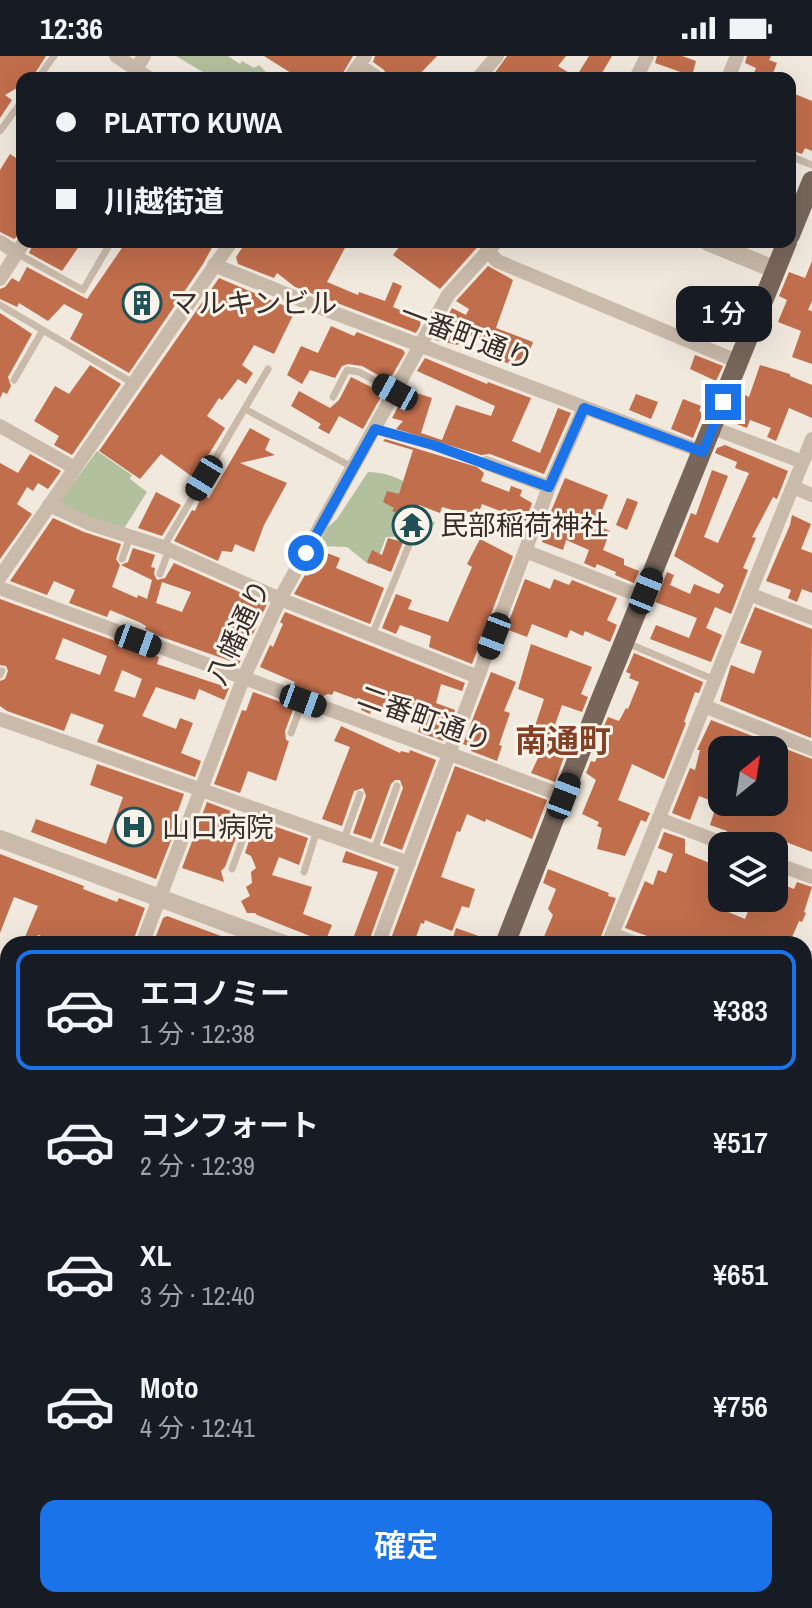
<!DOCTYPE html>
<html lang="ja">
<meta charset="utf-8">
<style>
body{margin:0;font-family:"Archivo Narrow","Noto Sans JP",sans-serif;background:#242831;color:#f1f3f6;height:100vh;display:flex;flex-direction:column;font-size:30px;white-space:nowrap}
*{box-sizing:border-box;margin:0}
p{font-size:26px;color:#9ea1a6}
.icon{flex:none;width:44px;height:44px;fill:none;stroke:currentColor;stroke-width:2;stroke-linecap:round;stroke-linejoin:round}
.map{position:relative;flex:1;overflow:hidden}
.side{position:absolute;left:0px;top:880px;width:812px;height:672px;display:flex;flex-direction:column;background:#171b24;border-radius:24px 24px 0 0;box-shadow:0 8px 32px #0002}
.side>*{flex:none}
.banner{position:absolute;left:16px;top:16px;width:780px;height:176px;border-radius:16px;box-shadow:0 8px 32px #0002;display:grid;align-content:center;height:176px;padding:0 40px;background:#171b24}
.needle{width:52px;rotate:30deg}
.controls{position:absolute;left:708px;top:680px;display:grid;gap:16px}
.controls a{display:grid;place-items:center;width:80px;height:80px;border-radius:16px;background:#171b24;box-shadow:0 8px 32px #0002;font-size:40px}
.end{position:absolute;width:36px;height:36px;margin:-18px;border:10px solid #1a73e8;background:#fff;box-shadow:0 0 0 4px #fff}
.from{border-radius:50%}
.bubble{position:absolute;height:56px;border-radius:16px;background:#171b24;box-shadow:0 8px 32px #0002;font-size:26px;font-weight:600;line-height:56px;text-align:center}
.car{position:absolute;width:24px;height:48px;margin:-24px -12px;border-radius:10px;box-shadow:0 0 6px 2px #0007;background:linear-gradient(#222 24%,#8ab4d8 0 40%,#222 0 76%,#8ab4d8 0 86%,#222 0)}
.banner b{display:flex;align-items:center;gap:28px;height:76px;font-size:30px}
.banner b+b{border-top:2px solid #363941}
.banner i{width:20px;height:20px;background:#f1f3f6}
ul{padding:14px 0 0;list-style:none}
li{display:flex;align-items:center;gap:24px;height:120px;margin:0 16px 12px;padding:0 24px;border:4px solid transparent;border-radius:16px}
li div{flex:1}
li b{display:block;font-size:30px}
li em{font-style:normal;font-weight:600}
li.on{border-color:#1a73e8}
li>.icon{width:72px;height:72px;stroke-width:1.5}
.cta{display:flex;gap:16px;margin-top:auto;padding:16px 40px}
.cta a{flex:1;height:92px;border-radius:16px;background:#1a73e8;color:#fff;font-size:32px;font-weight:600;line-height:92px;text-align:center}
.status{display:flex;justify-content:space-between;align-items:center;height:56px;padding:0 40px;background:#171b24;direction:ltr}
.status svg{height:22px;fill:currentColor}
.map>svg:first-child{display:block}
.green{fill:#b3c09e}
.building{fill:#c16e4c;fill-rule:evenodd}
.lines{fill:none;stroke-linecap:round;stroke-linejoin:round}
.service{stroke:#c9baaa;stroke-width:7}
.minor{stroke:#c9baaa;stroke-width:14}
.tertiary{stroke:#c9baaa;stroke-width:18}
.primary{stroke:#78665b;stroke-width:20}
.route{stroke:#1a73e8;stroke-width:10}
.labels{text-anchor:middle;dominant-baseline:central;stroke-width:6;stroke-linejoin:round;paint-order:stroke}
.poi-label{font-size:28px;fill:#372e29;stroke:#f9f3ea;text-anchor:start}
.street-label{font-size:28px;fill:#372e29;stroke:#f9f3ea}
.quarter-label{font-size:32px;font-weight:bold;fill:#834025;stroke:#f9f3ea}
</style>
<div class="status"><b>12:36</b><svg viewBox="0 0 49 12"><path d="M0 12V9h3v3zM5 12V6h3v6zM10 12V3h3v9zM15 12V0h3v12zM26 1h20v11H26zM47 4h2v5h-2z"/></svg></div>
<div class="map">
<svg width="812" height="1552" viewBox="0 0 812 1552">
<rect width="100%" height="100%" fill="#f2e9de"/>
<!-- green -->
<path class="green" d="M176 0H228L240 8 242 5 254 12 259 9 272 22H213Z
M97 395 132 419 130 423 147 436 123 474 57 449Z
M368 416C381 416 397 420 407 428V459L417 462 422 457 435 467 431 473C414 475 404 482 386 481L376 508H368L347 491 318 490 327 472 337 463Z"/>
<!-- building -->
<path class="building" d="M0 0H46L32 22H22V29L5 39 12 44 0 62Z
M264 0H353L340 22H299Z
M375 0H437L416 22H388L384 14 373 6Z
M507 0H566L558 10 576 21 589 0H612L599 22H491Z
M657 0H682L696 5 692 20 655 7Z
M747 0H771L769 4 777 7 771 22H752L756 12 745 7Z
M790 36 812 45V95L805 92 802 98 790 94Z
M10 98 22 106V176L14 183 0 176V114Z
M34 186H57L65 190 68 186H82L62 215 29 197Z
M126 186H215L203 208 129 317 70 283 83 258 64 248 48 265 19 247 17 251 0 243V233L5 231 12 222 19 226 27 211 87 243Z
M246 186H348L327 226 358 239 359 236 385 245 393 226 402 230 393 251 421 263 420 270 416 277 295 231 277 217 274 222 238 208 236 201Z
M403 186H482L440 233 393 199Z
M812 205V245L808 254 812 255V308L792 301 801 275 778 266 787 244 779 240 789 216 805 222Z
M488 210 513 224 496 272 533 286 527 302 524 301 519 311 487 300 492 288 464 277 458 289 435 284 452 252 466 259 469 253 456 245Z
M219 222 292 253 291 256 294 257 274 298 254 289 242 309 253 317 246 328 238 323 222 344 219 342 207 360 225 372 194 422 161 398 140 423 99 395Z
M0 257 32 278 8 321 11 330 7 338 3 336 0 342Z
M331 270 354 280 357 276 403 294 405 297 389 325 362 310 348 308 342 310 335 322 310 314 302 328 287 319 301 290 318 297Z
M695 299 723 310 716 325 690 313Z
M425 302 487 328 488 326 531 342 512 385 540 397 558 352 571 357 544 418 490 398 481 399 396 373 403 365 392 362 400 347 410 350 414 336 432 342 421 377 442 384 456 349 491 360 495 350 417 315Z
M90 309 121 328 72 399 54 389 59 380 34 365 55 330 69 338Z
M760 309 790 318V320L812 329V362L789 352 776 385 767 381 771 372 750 364 747 372 729 365 741 337 749 341Z
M351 321 383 337 363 373 339 360 329 378 318 372 321 368 291 350 299 335 330 352 339 344Z
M636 338 658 346 651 363 629 354Z
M683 343 701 350 699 355 703 357 693 382 671 373Z
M250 372 270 383 265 394 275 399 240 407 287 427 264 469 254 496 235 488 232 496 222 495 218 505 174 485 192 454 195 455 202 439 209 442Z
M385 383 477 411 484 417 481 425 509 436 511 430 522 434 520 440 532 447 526 465 482 448 477 461 442 451 440 457 419 449 414 464 392 455 394 452 383 446 387 435 399 438 413 394 383 385Z
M725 389 788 415 777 443 773 441 752 481 756 482 743 512 748 514 731 558 715 551 706 572 722 579 711 606 650 583 656 569 689 582 697 562 655 546 667 516 674 519 670 529 690 538 694 528 719 538 724 529 674 500 691 457 696 459 712 414 728 420 704 481 718 487 749 417 735 412 737 406 715 397 717 392Z
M30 398 61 415 48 433 38 427 33 435 27 431 17 448 32 458 0 503V407L18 417Z
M565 422 608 439 596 469 610 475 603 494 624 503V509L639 515 634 527 615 519 616 516 597 508 595 512 584 507 589 494 566 484 563 494 542 486 548 468 546 467Z
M156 436 181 449 162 480 138 472Z
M627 442 638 446 627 474 616 469Z
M792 459 811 468 801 493 812 497V537L802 533 797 546 788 542 791 534 766 525 790 469Z
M53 462 84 476 121 488 116 503 120 509 112 531 137 542 138 539 147 543 152 524 121 509 128 506 133 492 155 499 151 511 155 512 154 518 157 524 165 522 174 507 267 548 239 608 159 580 145 573 146 570 139 566 110 554 107 561 69 547 75 534 54 525 47 539 10 525ZM162 526 191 536 182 556 156 547Z
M388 482 403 486 391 516 367 506 372 494 382 499Z
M480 483 513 500 472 608 429 591 431 580 400 569 396 578 382 572 396 538 412 544 408 553 448 566 472 511 467 508Z
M319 494 340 502 336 512 384 532 370 568 294 538 305 519 308 520Z
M525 523 550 533 554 523 569 529 572 524 617 542 607 564 617 569 610 586 585 575 583 580 570 574 567 582 532 568 527 581 506 573Z
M0 543 159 601 157 608 229 632 224 644 199 633 195 644 156 631 142 660 176 673 180 662 193 667 181 697 201 705 195 721 97 686 104 669 71 657 64 675 7 655 0 650V625L5 623 8 615 6 610 0 609ZM63 582 107 600 100 619 55 603ZM122 614 142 623 135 642 114 635Z
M755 551 812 573 811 682 720 645 731 609 754 618 762 595 740 587Z
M285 556 465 627 460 640 462 635 441 628 436 647 455 654 443 685 418 676 421 666 380 651 378 657 371 655 370 658 361 654 364 646 334 635 332 639 328 638 323 640 293 630 295 626 260 611 270 589 273 591 283 568 280 566Z
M531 588 592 611 581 638 588 641 582 656 562 649 550 683 553 684 550 694 564 701 555 726 531 717 538 702 531 700 539 678 533 676 544 643 518 633Z
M634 597 703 626 699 637 695 636 684 666 686 667 664 723 632 708 618 744 650 757 646 766 641 764 625 800 597 793 602 772 597 770 599 766 582 758 596 724 586 717 591 705 595 706 609 675 603 672 608 661 619 665 626 652 628 653 639 626 629 622 631 618 626 616Z
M491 616 516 626 504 655 510 657 499 689 502 690 497 705 471 695 472 692 463 688Z
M253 636 294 651 285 675 286 684 289 685 276 725 248 715 240 737 214 728 242 654 246 655Z
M711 664 812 703V796L773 781 770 790H748L739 786 726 778 727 775 710 769 717 747 699 740 690 764 672 757 690 712 695 714 700 694H697ZM727 688 741 694H774V746H722V694H725Z
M341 670 400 697 401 695 409 697 410 694 436 704 402 794 383 787 403 732 400 724H395L391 728 371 783 353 777 366 740 363 732 354 735 342 770 322 763 350 691 334 685Z
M97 708 184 738 170 777 169 781 172 782 156 823 31 776 36 763 106 788 123 741 90 729Z
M455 710 547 744 532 783 486 763 485 766 467 758 460 776 457 775 441 821 475 833 469 852 462 850 452 875 425 864 424 868 421 867 416 881 422 888H389Z
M207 746 244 760 225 811 221 815 224 826 182 812Z
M268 768 308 782 299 809 279 801 272 819 312 831 303 858 332 869 325 886 257 859 255 857H247L241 845 250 840 246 831 252 827 251 816 256 812 251 800 245 797 253 773 265 778Z
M664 776 685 783V797L722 812V842H726L721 853 745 863 751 848 758 851 761 843 767 846 769 842H774V825L794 833 797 826 812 831 804 856 806 857 802 866 799 865 789 888H680L665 882 664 886 625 872 645 825 653 829 658 814 666 817 673 798 658 792Z
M346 795 395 813 368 888H351L378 816 342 806Z
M0 798 84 830 83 833 117 846 119 842 145 852 132 888H67L38 879 34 888H22L38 850 14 841 0 877Z
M548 813 609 837 608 840 616 842 598 888H541L553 859 548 853 556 833 543 827Z
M167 860 240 887V888H153L163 862Z
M456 872 493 885 492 888H451Z"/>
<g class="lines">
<!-- service -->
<path class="service" d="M38 22 54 0
M0 75 22 45
M790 100 812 109
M18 198 83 234 111 186
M0 249 133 327
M14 324 43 274
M333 341 347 314 359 316 395 336
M245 353 352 411
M375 373 486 407
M164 490 268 313
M122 503 130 481
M160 518 169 494
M372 579 414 477
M627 587 715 624
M0 619 2 615
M291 677 303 645
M344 783 360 738
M374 794 397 730
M232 813 254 752
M304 816 317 774
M614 875 647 888
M804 949 812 953
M806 1304 812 1306
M0 1504 8 1508
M81 1544 98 1552
M441 1544 445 1546
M614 1552 617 1544"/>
<!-- minor -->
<path class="minor" d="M116 0 149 22
M359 9 378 22
M131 22 144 0
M350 22 365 0
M478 22 497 0
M636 22 647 0
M728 22 737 0
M0 186 17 197
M488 195 497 205 739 306
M214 209 316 250 703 396
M0 223 24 186
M0 370 75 412
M713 372 803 406
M486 407 549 431
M793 431 812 439
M49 449 88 467 163 491 280 543 478 621
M525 495 643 541
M0 521 231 186
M0 532 564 740
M749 538 812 562
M704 650 812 693
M0 663 409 807
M659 763 730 790
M774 807 812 821
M142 888 243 623 280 543 448 239 496 186
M378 888 549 431 584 352
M608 888 812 383
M0 904 8 908
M804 922 812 902
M804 1204 812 1207
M0 1214 8 1208
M0 1453 8 1437
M364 1552 367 1544
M475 1552 478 1544
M557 1552 561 1544"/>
<!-- tertiary -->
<path class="tertiary" d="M708 186 776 214
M0 783 284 888
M0 1035 8 1034
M804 1083 812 1087
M804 1408 812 1388
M51 1544V1552
M757 1544 771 1552"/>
<!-- primary -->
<path class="primary" d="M790 179 812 125
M505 888 599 648 787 186
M228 1552 232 1544"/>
</g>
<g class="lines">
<!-- route -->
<path class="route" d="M306 497 375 373 433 389 549 431 584 352 703 396 723 346"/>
</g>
<!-- icons -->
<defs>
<symbol id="building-ring" viewBox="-11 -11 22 22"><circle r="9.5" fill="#f9f3ea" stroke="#205157" stroke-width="1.5"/><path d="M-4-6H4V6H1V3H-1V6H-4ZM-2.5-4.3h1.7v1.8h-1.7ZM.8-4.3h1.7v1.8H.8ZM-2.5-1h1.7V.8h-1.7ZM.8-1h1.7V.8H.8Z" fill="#205157"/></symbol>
<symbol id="temple-ring" viewBox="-11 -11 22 22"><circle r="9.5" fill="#f9f3ea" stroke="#205157" stroke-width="1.5"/><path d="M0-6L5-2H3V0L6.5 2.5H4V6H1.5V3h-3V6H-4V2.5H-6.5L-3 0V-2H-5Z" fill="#205157"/></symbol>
<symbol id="hospital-ring" viewBox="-11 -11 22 22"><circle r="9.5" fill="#f9f3ea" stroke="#205157" stroke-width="1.5"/><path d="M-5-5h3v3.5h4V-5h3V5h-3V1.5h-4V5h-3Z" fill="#205157"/></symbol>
</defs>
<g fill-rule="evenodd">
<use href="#building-ring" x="120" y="225" width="44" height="44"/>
<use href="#temple-ring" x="390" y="447" width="44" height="44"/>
<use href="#hospital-ring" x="112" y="749" width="44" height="44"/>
</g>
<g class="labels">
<!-- poi labels -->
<g class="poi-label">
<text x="170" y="247">マルキンビル</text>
<text x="440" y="469">民部稲荷神社</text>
<text x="162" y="771">山口病院</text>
</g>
<!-- street labels -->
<g class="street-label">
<text transform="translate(467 280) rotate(21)">一番町通り</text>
<text transform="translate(238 576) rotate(-65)">八幡通り</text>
<text transform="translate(425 662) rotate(20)">二番町通り</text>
</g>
<!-- quarter labels -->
<g class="quarter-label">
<text x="563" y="684">南通町</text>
</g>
</g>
</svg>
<div class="controls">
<a><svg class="needle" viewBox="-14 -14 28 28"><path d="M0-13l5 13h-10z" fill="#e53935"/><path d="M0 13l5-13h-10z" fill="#9ea1a6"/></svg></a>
<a><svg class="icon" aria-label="layers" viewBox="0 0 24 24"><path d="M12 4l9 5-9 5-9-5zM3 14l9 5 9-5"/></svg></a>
</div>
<i class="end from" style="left:306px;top:497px"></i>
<i class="end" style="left:723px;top:346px"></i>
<div class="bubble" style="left:676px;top:230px;width:96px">1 分</div>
<i class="car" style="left:395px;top:336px;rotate:299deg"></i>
<i class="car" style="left:204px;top:422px;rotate:211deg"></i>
<i class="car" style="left:646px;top:535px;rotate:22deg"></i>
<i class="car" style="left:494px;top:580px;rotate:201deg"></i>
<i class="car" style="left:138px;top:585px;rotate:110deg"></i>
<i class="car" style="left:303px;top:645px;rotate:110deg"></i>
<i class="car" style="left:564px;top:740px;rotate:21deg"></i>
<div class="banner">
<b><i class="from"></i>PLATTO KUWA</b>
<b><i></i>川越街道</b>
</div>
<section class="side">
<ul>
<li class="on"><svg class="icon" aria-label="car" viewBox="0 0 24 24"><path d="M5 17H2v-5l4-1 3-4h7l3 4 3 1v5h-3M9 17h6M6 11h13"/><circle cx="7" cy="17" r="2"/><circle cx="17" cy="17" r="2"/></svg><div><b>エコノミー</b><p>1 分 · 12:38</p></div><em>¥383</em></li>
<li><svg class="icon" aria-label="car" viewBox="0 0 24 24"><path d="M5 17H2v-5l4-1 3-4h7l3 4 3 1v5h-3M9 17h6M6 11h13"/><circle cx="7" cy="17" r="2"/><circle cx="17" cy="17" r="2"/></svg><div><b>コンフォート</b><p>2 分 · 12:39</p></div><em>¥517</em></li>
<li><svg class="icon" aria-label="car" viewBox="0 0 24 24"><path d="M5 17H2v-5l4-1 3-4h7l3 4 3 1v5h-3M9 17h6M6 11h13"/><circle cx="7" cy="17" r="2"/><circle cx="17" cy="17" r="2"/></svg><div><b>XL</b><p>3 分 · 12:40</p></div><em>¥651</em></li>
<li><svg class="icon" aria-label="car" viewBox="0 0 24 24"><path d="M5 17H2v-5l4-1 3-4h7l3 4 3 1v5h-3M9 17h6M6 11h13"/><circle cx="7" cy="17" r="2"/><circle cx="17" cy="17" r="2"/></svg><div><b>Moto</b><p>4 分 · 12:41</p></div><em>¥756</em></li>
</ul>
<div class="cta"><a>確定</a></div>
</section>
</div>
